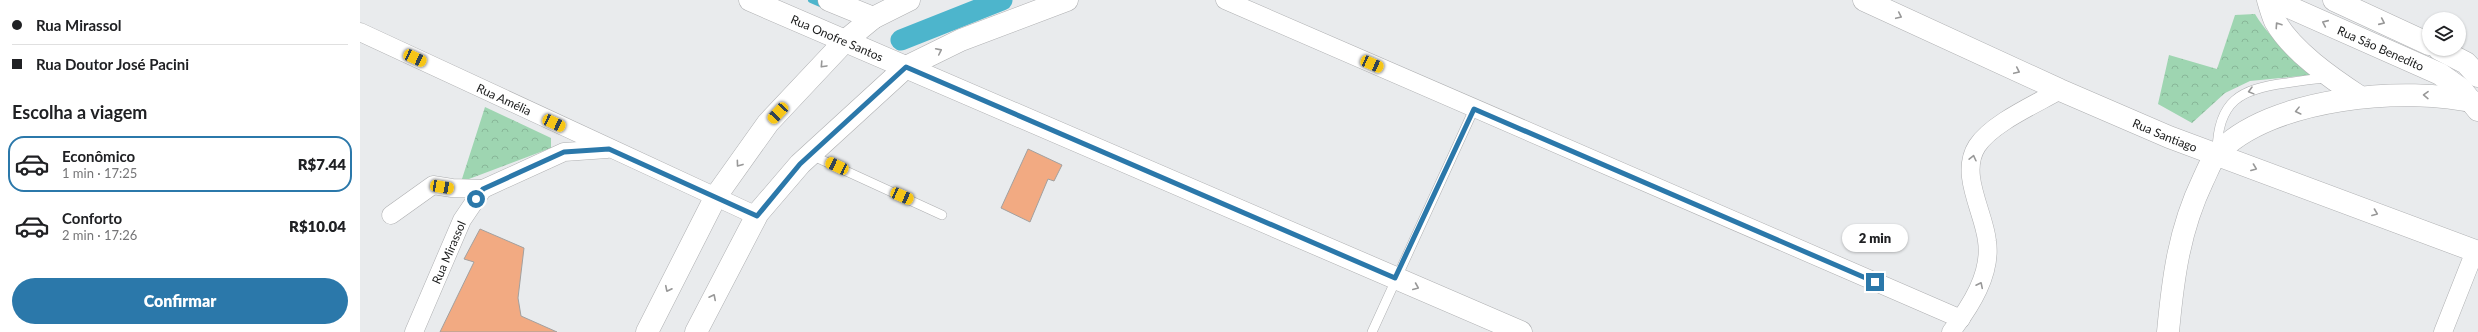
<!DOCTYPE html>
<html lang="pt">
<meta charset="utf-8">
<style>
body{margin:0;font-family:Lato,sans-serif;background:#f2f2f2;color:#202124;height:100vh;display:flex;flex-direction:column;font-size:15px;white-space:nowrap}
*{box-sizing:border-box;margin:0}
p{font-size:13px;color:#757577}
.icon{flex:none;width:22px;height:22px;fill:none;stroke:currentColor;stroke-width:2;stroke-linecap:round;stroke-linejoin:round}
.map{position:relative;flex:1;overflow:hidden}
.panel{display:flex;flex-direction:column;background:#fff;width:360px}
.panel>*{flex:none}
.guide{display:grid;align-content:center;height:88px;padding:0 12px;background:#fff}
.tools{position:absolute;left:2062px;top:12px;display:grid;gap:8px}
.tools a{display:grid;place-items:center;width:44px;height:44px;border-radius:50%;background:#fff;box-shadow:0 1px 3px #0004;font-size:20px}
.end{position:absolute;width:18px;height:18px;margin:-9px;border:5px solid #2b78aa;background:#fff;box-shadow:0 0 0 2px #fff}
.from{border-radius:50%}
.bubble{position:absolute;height:28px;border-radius:14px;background:#fff;box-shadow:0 1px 3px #0004;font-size:13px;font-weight:800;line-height:28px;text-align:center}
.car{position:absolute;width:12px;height:24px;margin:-12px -6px;border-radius:5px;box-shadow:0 0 3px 1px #0007;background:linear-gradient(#f5c518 24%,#345 0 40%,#f5c518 0 76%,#345 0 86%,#f5c518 0)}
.guide b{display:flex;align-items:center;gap:14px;height:38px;font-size:15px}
.guide b+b{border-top:1px solid #e0e0e0}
.guide i{width:10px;height:10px;background:#202124}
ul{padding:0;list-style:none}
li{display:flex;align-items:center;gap:12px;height:56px;margin:0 8px 6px;padding:0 4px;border:2px solid transparent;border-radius:16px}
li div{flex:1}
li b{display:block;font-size:15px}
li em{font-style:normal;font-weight:800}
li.current{border-color:#2b78aa}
li>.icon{width:36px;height:36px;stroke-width:1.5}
h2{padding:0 12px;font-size:18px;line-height:48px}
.action{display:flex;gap:8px;margin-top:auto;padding:8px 12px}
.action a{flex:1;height:46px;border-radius:24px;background:#2b78aa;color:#fff;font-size:16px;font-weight:800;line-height:46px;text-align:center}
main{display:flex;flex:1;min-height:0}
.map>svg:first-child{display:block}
.park{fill:url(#park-crowns)}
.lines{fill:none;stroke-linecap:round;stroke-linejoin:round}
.stream{stroke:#4db5cc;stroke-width:6}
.canal{stroke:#4db5cc;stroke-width:21}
.building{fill:#f2aa82;stroke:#a2a09f}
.service-casing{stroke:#aeafb1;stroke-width:10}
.minor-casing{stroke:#aeafb1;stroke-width:19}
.tertiary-casing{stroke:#aeafb1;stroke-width:23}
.primary-casing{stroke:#aeafb1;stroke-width:23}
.trunk-casing{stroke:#aeafb1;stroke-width:23}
.service{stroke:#fff;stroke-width:9}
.minor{stroke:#fff;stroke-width:18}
.tertiary{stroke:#fff;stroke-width:22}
.primary{stroke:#fff;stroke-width:22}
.trunk{stroke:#fff;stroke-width:22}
.oneway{stroke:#989898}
.route{stroke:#2b78aa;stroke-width:5}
.labels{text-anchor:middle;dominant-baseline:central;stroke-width:3;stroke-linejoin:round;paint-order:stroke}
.street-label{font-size:12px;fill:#1a1b1b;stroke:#fff}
</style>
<main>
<section class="panel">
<div class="guide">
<b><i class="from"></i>Rua Mirassol</b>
<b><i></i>Rua Doutor José Pacini</b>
</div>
<h2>Escolha a viagem</h2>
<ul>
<li class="current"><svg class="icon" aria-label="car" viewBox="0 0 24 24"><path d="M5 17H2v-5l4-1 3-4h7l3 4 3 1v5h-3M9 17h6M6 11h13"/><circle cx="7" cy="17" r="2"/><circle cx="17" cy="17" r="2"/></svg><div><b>Econômico</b><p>1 min · 17:25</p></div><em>R$7.44</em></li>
<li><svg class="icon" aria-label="car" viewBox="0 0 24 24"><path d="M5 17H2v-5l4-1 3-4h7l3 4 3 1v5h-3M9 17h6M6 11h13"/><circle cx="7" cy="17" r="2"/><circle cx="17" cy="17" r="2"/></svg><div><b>Conforto</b><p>2 min · 17:26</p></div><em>R$10.04</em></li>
</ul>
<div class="action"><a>Confirmar</a></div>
</section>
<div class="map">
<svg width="2118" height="332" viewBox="0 0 2118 332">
<defs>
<pattern id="park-crowns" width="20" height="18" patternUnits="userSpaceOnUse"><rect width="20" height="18" fill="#9ed5b1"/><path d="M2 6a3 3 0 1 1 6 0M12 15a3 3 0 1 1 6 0" fill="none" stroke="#88b698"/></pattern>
</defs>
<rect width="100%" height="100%" fill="#e9ebed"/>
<!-- park -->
<path class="park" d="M1895 14C1912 42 1933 56 1960 74L1890 81 1865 93 1832 123 1798 104 1809 55 1857 69 1875 15Z
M125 107 191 138V148L101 182Z"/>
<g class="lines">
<!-- stream -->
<path class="stream" d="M451 0 465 6"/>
<!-- canal -->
<path class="canal" d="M541 40 642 0"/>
</g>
<!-- building -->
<path class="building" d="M668 149 702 165 694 181 688 179 670 222 641 208Z
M120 229 164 248 158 298 161 316 197 332H80L114 262 104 259Z"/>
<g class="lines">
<defs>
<path id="service" d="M1857 151C1858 101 1880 89 1926 83 1939 81 1953 79 1966 78
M451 155 582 215
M1012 332 1114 109"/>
<g id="minor">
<path d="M865 0 1601 319"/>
<path id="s1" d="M0 32 397 216"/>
<path d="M31 215 73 185 92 188 123 189"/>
<path id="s2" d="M54 332 102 220 123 189 204 152 247 149"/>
<path d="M1591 332C1610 307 1632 274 1627 241 1624 212 1599 174 1617 146 1632 123 1676 104 1700 90"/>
<path d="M2083 332 2115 251"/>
</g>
<g id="tertiary">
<path id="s3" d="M390 0 1161 332"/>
<path d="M469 0 513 18"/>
<path id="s4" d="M1504 0 1700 90 1809 137 2118 252"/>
<path id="s5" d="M1913 0 2080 74 2101 89 2118 110"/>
<path d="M287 332 356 196 408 123 485 41 513 18 549 0"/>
<path d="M336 332 398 213 440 164 546 67 601 40 707 0"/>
</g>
<path id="primary" d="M1908 0C1910 7 1912 14 1915 21 1932 51 1971 78 2000 97
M1808 332C1813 278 1819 230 1843 180 1847 172 1851 160 1857 154 1909 97 2048 85 2118 103"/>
<path id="trunk" d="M1974 0 2069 44
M2079 49 2106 63 2118 76"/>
</defs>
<!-- service casing -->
<use href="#service" class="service-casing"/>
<!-- minor casing -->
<use href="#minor" class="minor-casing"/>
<!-- tertiary casing -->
<use href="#tertiary" class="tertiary-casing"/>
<!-- primary casing -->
<use href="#primary" class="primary-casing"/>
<!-- trunk casing -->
<use href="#trunk" class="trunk-casing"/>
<!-- service -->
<use href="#service" class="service"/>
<!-- minor -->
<use href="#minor" class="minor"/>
<!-- tertiary -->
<use href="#tertiary" class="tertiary"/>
<!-- primary -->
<use href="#primary" class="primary"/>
<!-- trunk -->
<use href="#trunk" class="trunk"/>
</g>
<!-- one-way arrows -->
<defs><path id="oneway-chevron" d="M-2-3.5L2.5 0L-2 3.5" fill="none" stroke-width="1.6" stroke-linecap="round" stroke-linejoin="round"/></defs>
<g class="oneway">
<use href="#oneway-chevron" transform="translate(1539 16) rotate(25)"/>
<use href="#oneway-chevron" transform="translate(2022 22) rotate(24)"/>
<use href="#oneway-chevron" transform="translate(1965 23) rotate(-156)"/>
<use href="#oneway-chevron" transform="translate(1918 25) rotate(-124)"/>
<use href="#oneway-chevron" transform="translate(579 51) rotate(-26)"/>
<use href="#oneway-chevron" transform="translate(463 65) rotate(133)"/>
<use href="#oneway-chevron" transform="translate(1657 71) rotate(25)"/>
<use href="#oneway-chevron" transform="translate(1891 91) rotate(165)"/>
<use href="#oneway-chevron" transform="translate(2066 95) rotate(-179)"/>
<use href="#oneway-chevron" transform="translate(1938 111) rotate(166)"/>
<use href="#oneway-chevron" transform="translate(1613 158) rotate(-77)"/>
<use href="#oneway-chevron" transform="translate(379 164) rotate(126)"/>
<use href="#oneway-chevron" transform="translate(1894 168) rotate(21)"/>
<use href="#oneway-chevron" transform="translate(2015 213) rotate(21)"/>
<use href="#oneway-chevron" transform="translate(1620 285) rotate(-64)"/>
<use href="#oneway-chevron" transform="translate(1056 287) rotate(23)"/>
<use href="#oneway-chevron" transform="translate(308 289) rotate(116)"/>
<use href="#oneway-chevron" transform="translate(353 297) rotate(-63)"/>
</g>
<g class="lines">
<!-- route -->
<path class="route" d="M116 199 123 189 204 152 249 149 397 216 440 164 546 67 1035 278 1114 109 1515 282"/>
</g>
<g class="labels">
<!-- street labels -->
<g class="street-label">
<text stroke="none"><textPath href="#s3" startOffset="95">Rua Onofre Santos</textPath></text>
<text stroke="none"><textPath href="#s5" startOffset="118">Rua São Benedito</textPath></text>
<text stroke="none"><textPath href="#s1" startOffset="159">Rua Amélia</textPath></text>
<text stroke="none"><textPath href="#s4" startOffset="330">Rua Santiago</textPath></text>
<text stroke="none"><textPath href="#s2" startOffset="87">Rua Mirassol</textPath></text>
</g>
</g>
</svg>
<div class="tools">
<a><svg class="icon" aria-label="layers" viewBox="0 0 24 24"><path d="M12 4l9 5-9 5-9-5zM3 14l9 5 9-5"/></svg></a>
</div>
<i class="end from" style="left:116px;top:199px"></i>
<i class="end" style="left:1515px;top:282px"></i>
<div class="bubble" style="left:1482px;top:224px;width:66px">2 min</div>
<i class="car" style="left:55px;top:58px;rotate:115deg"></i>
<i class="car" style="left:1012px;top:64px;rotate:114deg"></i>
<i class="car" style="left:418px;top:113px;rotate:223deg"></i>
<i class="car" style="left:194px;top:123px;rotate:115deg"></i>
<i class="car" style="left:477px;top:166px;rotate:295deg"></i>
<i class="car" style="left:82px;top:187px;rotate:100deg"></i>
<i class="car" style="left:542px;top:196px;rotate:114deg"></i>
</div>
</main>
